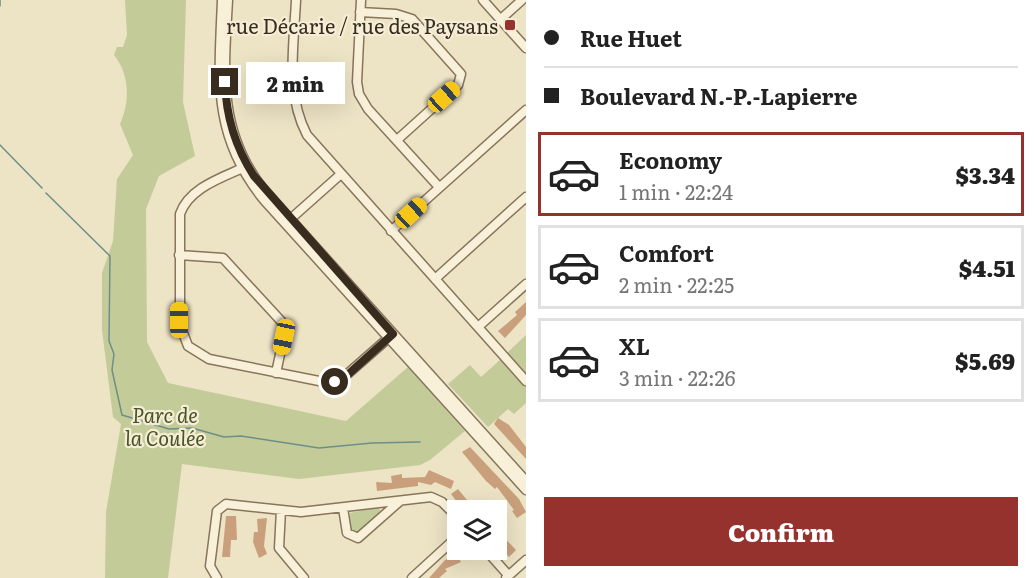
<!DOCTYPE html>
<meta charset="utf-8">
<style>
body{margin:0;font-family:Literata,serif;background:#f2f2f2;color:#222;height:100vh;display:flex;flex-direction:column;font-size:22px;white-space:nowrap}
*{box-sizing:border-box;margin:0}
p{font-size:20px;color:#767676}
.icon{flex:none;width:33px;height:33px;fill:none;stroke:currentColor;stroke-width:2;stroke-linecap:round;stroke-linejoin:round}
.map{position:relative;flex:1;overflow:hidden}
.side{display:flex;flex-direction:column;background:#fff;width:510px}
.side>*{flex:none}
.guide{display:grid;align-content:center;height:132px;padding:0 18px;background:#fff}
.fabs{position:absolute;left:447px;top:500px;display:grid;gap:12px}
.fabs a{display:grid;place-items:center;width:60px;height:60px;border-radius:0px;background:#fff;box-shadow:0 6px 24px #0002;font-size:30px}
.end{position:absolute;width:27px;height:27px;margin:-14px;border:8px solid #382c1f;background:#fff;box-shadow:0 0 0 3px #fff}
.from{border-radius:50%}
.bubble{position:absolute;height:42px;border-radius:0px;background:#fff;box-shadow:0 6px 24px #0002;font-size:20px;font-weight:800;line-height:42px;text-align:center}
.car{position:absolute;width:18px;height:36px;margin:-18px -9px;border-radius:8px;box-shadow:0 0 4px 2px #0007;background:linear-gradient(#f5c518 24%,#345 0 40%,#f5c518 0 76%,#345 0 86%,#f5c518 0)}
.guide b{display:flex;align-items:center;gap:21px;height:57px;font-size:22px}
.guide b+b{border-top:2px solid #e0e0e0}
.guide i{width:15px;height:15px;background:#222}
ul{padding:0;list-style:none}
li{display:flex;align-items:center;gap:18px;height:84px;margin:0 12px 9px;padding:0 6px;border:3px solid #e0e0e0;border-radius:0px}
li div{flex:1}
li b{display:block;font-size:22px}
li em{font-style:normal;font-weight:800}
li.on{border-color:#95322d}
li>.icon{width:54px;height:54px;stroke-width:1.5}
.button{display:flex;gap:12px;margin-top:auto;padding:12px 18px}
.button a{flex:1;height:69px;border-radius:0px;background:#95322d;color:#fff;font-size:24px;font-weight:800;line-height:69px;text-align:center}
main{display:flex;flex:1;min-height:0}
.map>svg:first-child{display:block}
.green{fill:#c3cb99}
.lines{fill:none;stroke-linecap:round;stroke-linejoin:round}
.stream{stroke:#6e8f88;stroke-width:1.5}
.building{fill:#caa07c}
.minor-casing{stroke:#87755c;stroke-width:11}
.minor{stroke:#f8f0d8;stroke-width:8}
.route{stroke:#382c1f;stroke-width:8}
.poi-dot{fill:#95322d;stroke:#f5edd5;stroke-width:2}
.labels{text-anchor:middle;dominant-baseline:central;stroke-width:4.5;stroke-linejoin:round;paint-order:stroke}
.poi-label{font-size:20px;fill:#382c1f;stroke:#f5edd5;text-anchor:end}
.park-label{font-size:20px;font-style:italic;fill:#465426;stroke:#f5edd5}
</style>
<main>
<div class="map">
<svg width="526" height="578" viewBox="0 0 526 578">
<rect width="100%" height="100%" fill="#ede3c5"/>
<!-- green -->
<path class="green" d="M125 0H186L183 102 195 156 159 176 146 209 147 342 168 383 346 421 408 367 465 431 430 460 420 465 299 479 182 464 168 578H105L106 512 121 424 113 417 102 330V273L113 241 117 179 133 155 120 124C130 102 130 75 114 55L117 47H123L127 35Z
M526 335V374L507 353Z
M501 359 526 386V403L514 414 508 409 488 427 448 384 470 365 481 377Z
M377 507 382 512 360 534 351 532 350 513Z"/>
<g class="lines">
<!-- stream -->
<path class="stream" d="M0 6V0
M0 145 42 188
M46 193 110 256 109 341 114 354 112 370 122 415 169 429 192 428 224 437 241 436 319 448 372 443 420 442"/>
</g>
<!-- building -->
<path class="building" d="M526 302V315L505 338 498 331 517 315 515 312Z
M498 418 509 425 526 447V459L494 424Z
M470 447 519 499 526 512 517 518 512 511 514 510 497 487 495 489 486 481 462 452Z
M429 470 454 481 451 489 435 482 431 485 418 482V486L377 491 376 482 392 483 391 476 402 474V478L425 477Z
M458 489 467 500 480 510H465L460 506 451 494Z
M226 516H236L237 540H231L230 557H222Z
M267 518 264 546 267 554 259 558 253 542 254 532H258L257 519Z
M496 529 516 550 509 557 496 543Z
M456 554 461 562 445 569 447 571 439 578H429L445 560Z"/>
<g class="lines">
<defs>
<path id="minor" d="M222 0C219 78 211 135 264 200L526 490
M228 0C224 71 217 131 264 190L526 481
M296 0C294 45 285 93 307 135L526 381
M361 0 357 82 359 94 368 109 439 187
M483 0 526 48
M360 12 396 14 412 19 461 74 458 85 397 140
M501 19 522 0
M245 167C221 178 189 188 180 214V325L188 346 209 359 329 383 344 377 393 334
M286 223 341 174
M391 231 526 110
M179 255 223 258 281 321 285 331 276 373
M435 279 526 197
M478 327 526 284
M343 508 347 533 358 538 400 501
M281 510 279 548 304 578
M485 549 509 576
M217 578 210 566 217 511 226 504 301 512 431 497 442 502 458 518
M412 578 458 536
M506 578 526 560"/>
</defs>
<!-- minor casing -->
<use href="#minor" class="minor-casing"/>
<!-- minor -->
<use href="#minor" class="minor"/>
</g>
<g class="lines">
<!-- route -->
<path class="route" d="M225 82C226 116 235 147 254 176L393 334 344 378 335 382"/>
</g>
<!-- markers -->
<rect class="poi-dot" x="504" y="19" width="12" height="12" rx="3"/>
<g class="labels">
<!-- poi labels -->
<g class="poi-label">
<text x="498" y="25">rue Décarie / rue des Paysans</text>
</g>
<!-- park labels -->
<g class="park-label">
<text x="165" y="414">Parc de<tspan x="165" dy="23">la Coulée</tspan></text>
</g>
</g>
</svg>
<div class="fabs">
<a><svg class="icon" aria-label="layers" viewBox="0 0 24 24"><path d="M12 4l9 5-9 5-9-5zM3 14l9 5 9-5"/></svg></a>
</div>
<i class="end from" style="left:335px;top:382px"></i>
<i class="end" style="left:225px;top:82px"></i>
<div class="bubble" style="left:246px;top:62px;width:99px">2 min</div>
<i class="car" style="left:444px;top:97px;rotate:48deg"></i>
<i class="car" style="left:411px;top:213px;rotate:47deg"></i>
<i class="car" style="left:179px;top:320px;rotate:0deg"></i>
<i class="car" style="left:284px;top:337px;rotate:192deg"></i>
</div>
<section class="side">
<div class="guide">
<b><i class="from"></i>Rue Huet</b>
<b><i></i>Boulevard N.-P.-Lapierre</b>
</div>
<ul>
<li class="on"><svg class="icon" aria-label="car" viewBox="0 0 24 24"><path d="M5 17H2v-5l4-1 3-4h7l3 4 3 1v5h-3M9 17h6M6 11h13"/><circle cx="7" cy="17" r="2"/><circle cx="17" cy="17" r="2"/></svg><div><b>Economy</b><p>1 min · 22:24</p></div><em>$3.34</em></li>
<li><svg class="icon" aria-label="car" viewBox="0 0 24 24"><path d="M5 17H2v-5l4-1 3-4h7l3 4 3 1v5h-3M9 17h6M6 11h13"/><circle cx="7" cy="17" r="2"/><circle cx="17" cy="17" r="2"/></svg><div><b>Comfort</b><p>2 min · 22:25</p></div><em>$4.51</em></li>
<li><svg class="icon" aria-label="car" viewBox="0 0 24 24"><path d="M5 17H2v-5l4-1 3-4h7l3 4 3 1v5h-3M9 17h6M6 11h13"/><circle cx="7" cy="17" r="2"/><circle cx="17" cy="17" r="2"/></svg><div><b>XL</b><p>3 min · 22:26</p></div><em>$5.69</em></li>
</ul>
<div class="button"><a>Confirm</a></div>
</section>
</main>
